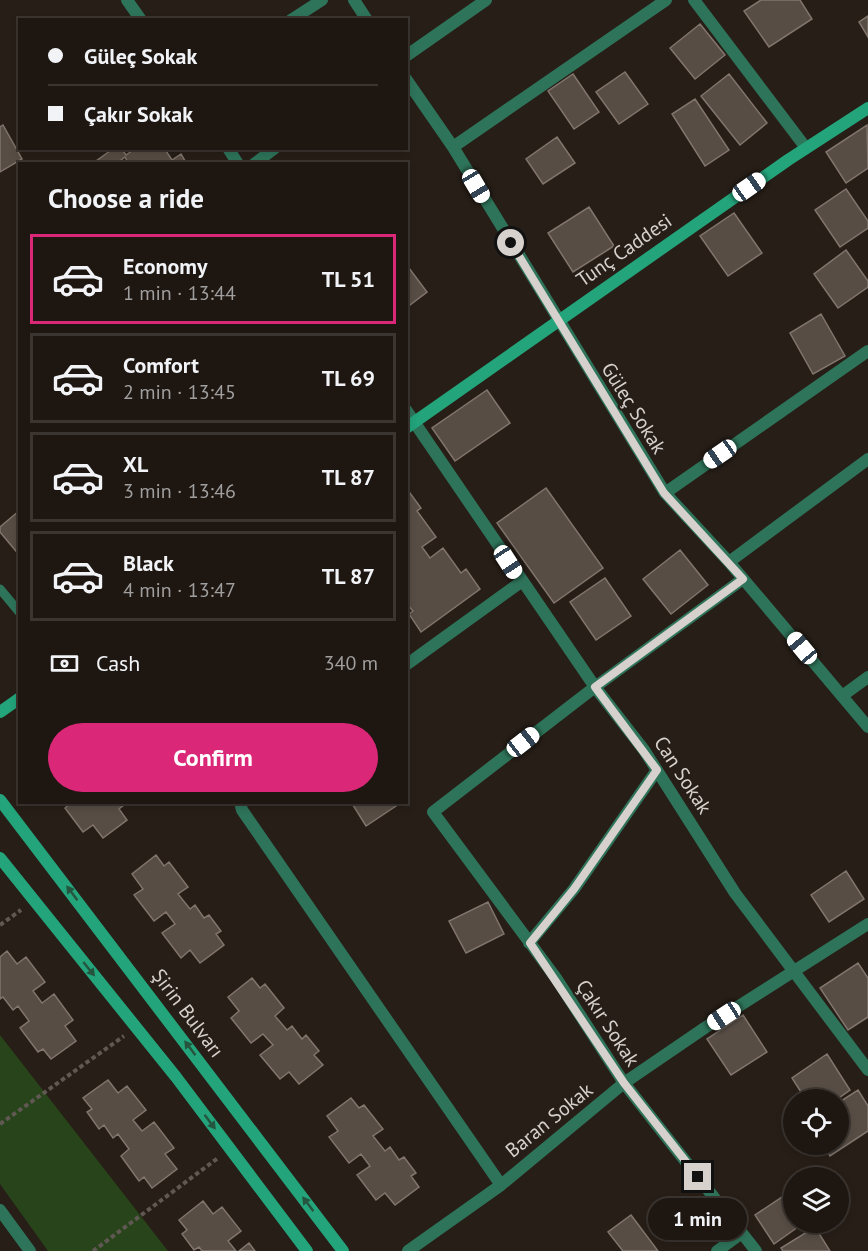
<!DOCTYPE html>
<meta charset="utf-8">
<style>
body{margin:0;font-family:"PT Sans",sans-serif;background:#2a231f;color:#f1f3f6;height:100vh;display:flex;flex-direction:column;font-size:22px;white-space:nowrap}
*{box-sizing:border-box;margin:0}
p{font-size:20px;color:#a09f9f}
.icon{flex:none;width:33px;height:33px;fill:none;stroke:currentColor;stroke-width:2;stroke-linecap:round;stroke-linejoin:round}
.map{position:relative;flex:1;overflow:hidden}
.drawer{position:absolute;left:18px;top:162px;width:390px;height:642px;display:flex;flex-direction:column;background:#1d1611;border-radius:0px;box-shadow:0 3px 9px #0003,0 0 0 2px #3b3531}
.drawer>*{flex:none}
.banner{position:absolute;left:18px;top:18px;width:390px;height:132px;border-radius:0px;box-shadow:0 3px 9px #0003,0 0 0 2px #3b3531;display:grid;align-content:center;height:132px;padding:0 30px;background:#1d1611}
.buttons{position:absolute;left:783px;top:1089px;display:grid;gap:12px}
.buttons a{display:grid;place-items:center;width:66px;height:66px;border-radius:50%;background:#1d1611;box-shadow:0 3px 9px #0003,0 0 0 2px #3b3531;font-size:30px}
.end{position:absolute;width:27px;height:27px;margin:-14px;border:8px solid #d7d1cd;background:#111;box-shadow:0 0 0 3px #111}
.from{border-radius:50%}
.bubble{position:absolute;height:42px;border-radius:21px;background:#1d1611;box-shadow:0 3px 9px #0003,0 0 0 2px #3b3531;font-size:20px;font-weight:800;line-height:42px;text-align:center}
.car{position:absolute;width:18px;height:36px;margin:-18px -9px;border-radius:8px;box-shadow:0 0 4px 2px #0007;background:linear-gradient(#fff 24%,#345 0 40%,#fff 0 76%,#345 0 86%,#fff 0)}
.banner b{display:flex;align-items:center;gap:21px;height:57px;font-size:22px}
.banner b+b{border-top:2px solid #3b3531}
.banner i{width:15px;height:15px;background:#f1f3f6}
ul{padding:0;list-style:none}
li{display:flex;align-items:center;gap:18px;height:90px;margin:0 12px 9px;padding:0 18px;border:3px solid #3b3531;border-radius:0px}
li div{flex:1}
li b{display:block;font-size:22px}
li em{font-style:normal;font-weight:800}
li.on{border-color:#db2777}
li>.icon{width:54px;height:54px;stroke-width:1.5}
h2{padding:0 30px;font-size:27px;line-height:72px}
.pay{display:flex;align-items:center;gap:15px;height:66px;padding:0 30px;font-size:22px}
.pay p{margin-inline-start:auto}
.button{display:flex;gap:12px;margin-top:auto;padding:12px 30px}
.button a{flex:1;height:69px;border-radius:36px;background:#db2777;color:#fff;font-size:24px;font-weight:800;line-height:69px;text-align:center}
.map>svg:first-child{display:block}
.green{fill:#28441a}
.building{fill:#574d45;stroke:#81756d;stroke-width:1.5}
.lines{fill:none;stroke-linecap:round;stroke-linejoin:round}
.path{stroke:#605852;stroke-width:4;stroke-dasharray:4.5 3;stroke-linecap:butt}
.lane{stroke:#2e745a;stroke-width:9}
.street{stroke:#2e745a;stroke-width:12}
.secondary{stroke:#23a47b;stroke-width:12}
.oneway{fill:#25543f}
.route{stroke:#d7d1cd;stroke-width:8}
.labels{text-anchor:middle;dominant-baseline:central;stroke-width:4.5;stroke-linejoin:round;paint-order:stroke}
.street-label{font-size:20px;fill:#d7d1cd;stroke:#271e17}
</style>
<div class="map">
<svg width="868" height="1251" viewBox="0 0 868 1251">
<rect width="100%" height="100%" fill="#271e17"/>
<!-- green -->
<path class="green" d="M0 1035 168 1251H48L0 1184Z"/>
<!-- building -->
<path class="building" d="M761 0H800L812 19 769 47 744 11Z
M868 16V37L859 22Z
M700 24 725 55 695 79 670 48Z
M625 72 648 104 619 124 596 92Z
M573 74 599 112 574 129 548 91Z
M729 74 767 123 740 145 701 96Z
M695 99 729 150 705 166 672 114Z
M3 125 22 159 0 172V127Z
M867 125 868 168 846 183 826 152Z
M557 137 575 163 543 184 526 159Z
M114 148H121L126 155 136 148H164L172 160 181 154 187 164H129L125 157 116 164H92Z
M846 189 868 221V228L840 247 815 210Z
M589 207 614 246 573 272 548 233Z
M734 213 762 253 728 276 700 236Z
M846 250 868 281V287L838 308 814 274Z
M406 264 427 292 406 308Z
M821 314 845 356 813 374 790 333Z
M487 390 510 423 455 461 432 428Z
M546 488 603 568 554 603 497 523Z
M407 489 421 508 417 511 436 537 422 547 430 558 443 548 461 573 466 569 480 589 421 632 409 614 413 611 406 603Z
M20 510V556L0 532V527Z
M680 550 708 585 671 614 643 579Z
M605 578 631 616 596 640 570 602Z
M72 802H121L124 805 119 809 127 820 103 838 93 825 83 832 65 808Z
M351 802H402L366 826Z
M156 855 164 866 169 862 188 887 178 894 190 909 195 905 204 918 209 915 221 931 216 934 224 945 200 963 190 950 181 958 162 933 175 924 166 912 154 921 134 895 143 889 132 874Z
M846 871 864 899 829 922 811 895Z
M488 902 504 934 466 953 449 921Z
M7 951 17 964 26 957 45 982 33 991 42 1003 54 994 73 1020 65 1026 76 1041 51 1059 43 1049 38 1052 20 1028 29 1021 18 1006 13 1010 3 997 0 999V957Z
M858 963 868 978V1017L848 1030 820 988Z
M252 978 260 988 265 984 284 1008 275 1016 287 1030 292 1026 302 1039 306 1035 319 1051 314 1055 323 1065 299 1084 289 1072 280 1079 260 1055 273 1045 263 1034 251 1043 231 1018 239 1011 228 997Z
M743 1015 767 1052 731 1075 707 1039Z
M827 1054 850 1090 836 1100H806L792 1078Z
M108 1080 118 1093 127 1086 146 1110 133 1120 142 1131 154 1122 174 1148 165 1154 177 1169 152 1188 144 1177 139 1181 121 1156 129 1149 118 1134 113 1138 104 1125 99 1129 87 1112 92 1109 83 1098Z
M858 1090 868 1106V1131L830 1156 823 1144H838V1103Z
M351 1098 359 1108 364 1105 383 1129 373 1136 385 1151 390 1147 399 1160 404 1157 416 1173 411 1176 419 1187 395 1205 385 1193 376 1200 357 1175 370 1166 361 1154 349 1163 329 1137 338 1131 327 1116Z
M791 1191 794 1194V1222H805L774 1244 755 1215Z
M203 1201 213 1214 222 1207 241 1231 228 1241 236 1251H202L199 1247 194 1250 182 1234 187 1230 179 1220Z
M631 1215 658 1251H623L608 1232Z
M815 1227 830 1251H783L781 1248Z
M249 1243 255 1251H239Z"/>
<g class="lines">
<!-- path -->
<path class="path" d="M0 925 21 910
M0 1124 124 1036
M93 1251 218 1158"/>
<!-- lane -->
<path class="lane" d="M0 589 20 613"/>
<!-- street -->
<path class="street" d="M127 0 141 20
M354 0 367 20
M694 0 806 148
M291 20 322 0
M406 56 486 0
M406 79 453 147 665 493 729 562 868 727
M453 147 666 0
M228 148 238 164
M254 164 275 148
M406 410 595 687 644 750 735 893 868 1070
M665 493 868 351
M729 562 868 459
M743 579 595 687 433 812 556 978 624 1083 756 1251
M406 665 521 582
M842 696 868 677
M240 802 242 810 501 1185
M529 943 574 889 657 770
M0 1210 30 1251
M408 1251 501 1185 624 1083 706 1027 868 924
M717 1251 742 1233"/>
<!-- secondary -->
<path class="secondary" d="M406 428 788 160 868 108
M0 712 20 698
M0 800 343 1251
M0 858 176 1077 307 1251"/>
</g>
<!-- one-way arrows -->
<defs><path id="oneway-solid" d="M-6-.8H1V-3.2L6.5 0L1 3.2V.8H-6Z" transform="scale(1.5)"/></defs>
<g class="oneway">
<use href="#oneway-solid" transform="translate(72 893) rotate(-127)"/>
<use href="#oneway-solid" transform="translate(89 969) rotate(51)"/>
<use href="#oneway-solid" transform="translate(190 1048) rotate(-127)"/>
<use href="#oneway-solid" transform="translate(210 1122) rotate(53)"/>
<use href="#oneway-solid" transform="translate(308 1204) rotate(-127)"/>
</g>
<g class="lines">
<!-- route -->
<path class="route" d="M511 243 664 493 743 579 595 687 657 770 574 889 530 943 624 1083 698 1177"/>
</g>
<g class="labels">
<!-- street labels -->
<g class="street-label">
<text transform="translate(624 250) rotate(-35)">Tunç Caddesi</text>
<text transform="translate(634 408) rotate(58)">Güleç Sokak</text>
<text transform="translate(683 775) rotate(57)">Can Sokak</text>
<text transform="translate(188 1013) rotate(53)">Şirin Bulvarı</text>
<text transform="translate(608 1023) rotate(57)">Çakır Sokak</text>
<text transform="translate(549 1120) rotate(-39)">Baran Sokak</text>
</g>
</g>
</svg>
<div class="buttons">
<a><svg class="icon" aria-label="locate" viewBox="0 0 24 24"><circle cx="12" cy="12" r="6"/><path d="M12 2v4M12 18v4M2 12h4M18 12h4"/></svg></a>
<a><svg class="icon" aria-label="layers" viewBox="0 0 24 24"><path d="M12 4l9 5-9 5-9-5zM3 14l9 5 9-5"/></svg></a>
</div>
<i class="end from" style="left:511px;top:243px"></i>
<i class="end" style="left:698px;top:1177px"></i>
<div class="bubble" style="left:648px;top:1198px;width:99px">1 min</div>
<i class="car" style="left:476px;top:186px;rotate:149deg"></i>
<i class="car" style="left:749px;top:187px;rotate:55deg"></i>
<i class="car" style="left:720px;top:454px;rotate:235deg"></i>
<i class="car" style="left:508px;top:562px;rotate:147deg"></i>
<i class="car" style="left:802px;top:648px;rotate:320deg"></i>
<i class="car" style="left:523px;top:742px;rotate:52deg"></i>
<i class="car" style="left:724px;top:1016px;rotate:237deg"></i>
<div class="banner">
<b><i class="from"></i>Güleç Sokak</b>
<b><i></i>Çakır Sokak</b>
</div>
<section class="drawer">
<h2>Choose a ride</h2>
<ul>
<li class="on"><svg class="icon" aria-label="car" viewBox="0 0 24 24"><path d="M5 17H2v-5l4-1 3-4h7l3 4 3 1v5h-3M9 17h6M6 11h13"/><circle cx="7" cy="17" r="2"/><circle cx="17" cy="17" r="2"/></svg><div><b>Economy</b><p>1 min · 13:44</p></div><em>TL 51</em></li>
<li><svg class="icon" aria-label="car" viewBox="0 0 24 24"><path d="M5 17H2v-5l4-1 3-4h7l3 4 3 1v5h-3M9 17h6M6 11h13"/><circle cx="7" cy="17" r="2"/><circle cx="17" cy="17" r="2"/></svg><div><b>Comfort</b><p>2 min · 13:45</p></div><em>TL 69</em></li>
<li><svg class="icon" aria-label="car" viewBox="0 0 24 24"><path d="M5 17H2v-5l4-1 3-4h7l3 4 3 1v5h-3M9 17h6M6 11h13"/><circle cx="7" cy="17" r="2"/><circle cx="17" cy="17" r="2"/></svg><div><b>XL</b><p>3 min · 13:46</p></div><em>TL 87</em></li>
<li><svg class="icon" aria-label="car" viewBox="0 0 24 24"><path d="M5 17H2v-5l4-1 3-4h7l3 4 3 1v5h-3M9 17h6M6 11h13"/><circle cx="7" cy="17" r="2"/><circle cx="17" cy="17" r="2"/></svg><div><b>Black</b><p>4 min · 13:47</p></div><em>TL 87</em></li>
</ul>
<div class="pay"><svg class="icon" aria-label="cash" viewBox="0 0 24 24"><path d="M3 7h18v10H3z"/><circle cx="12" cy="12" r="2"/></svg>Cash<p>340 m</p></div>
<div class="button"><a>Confirm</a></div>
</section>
</div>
